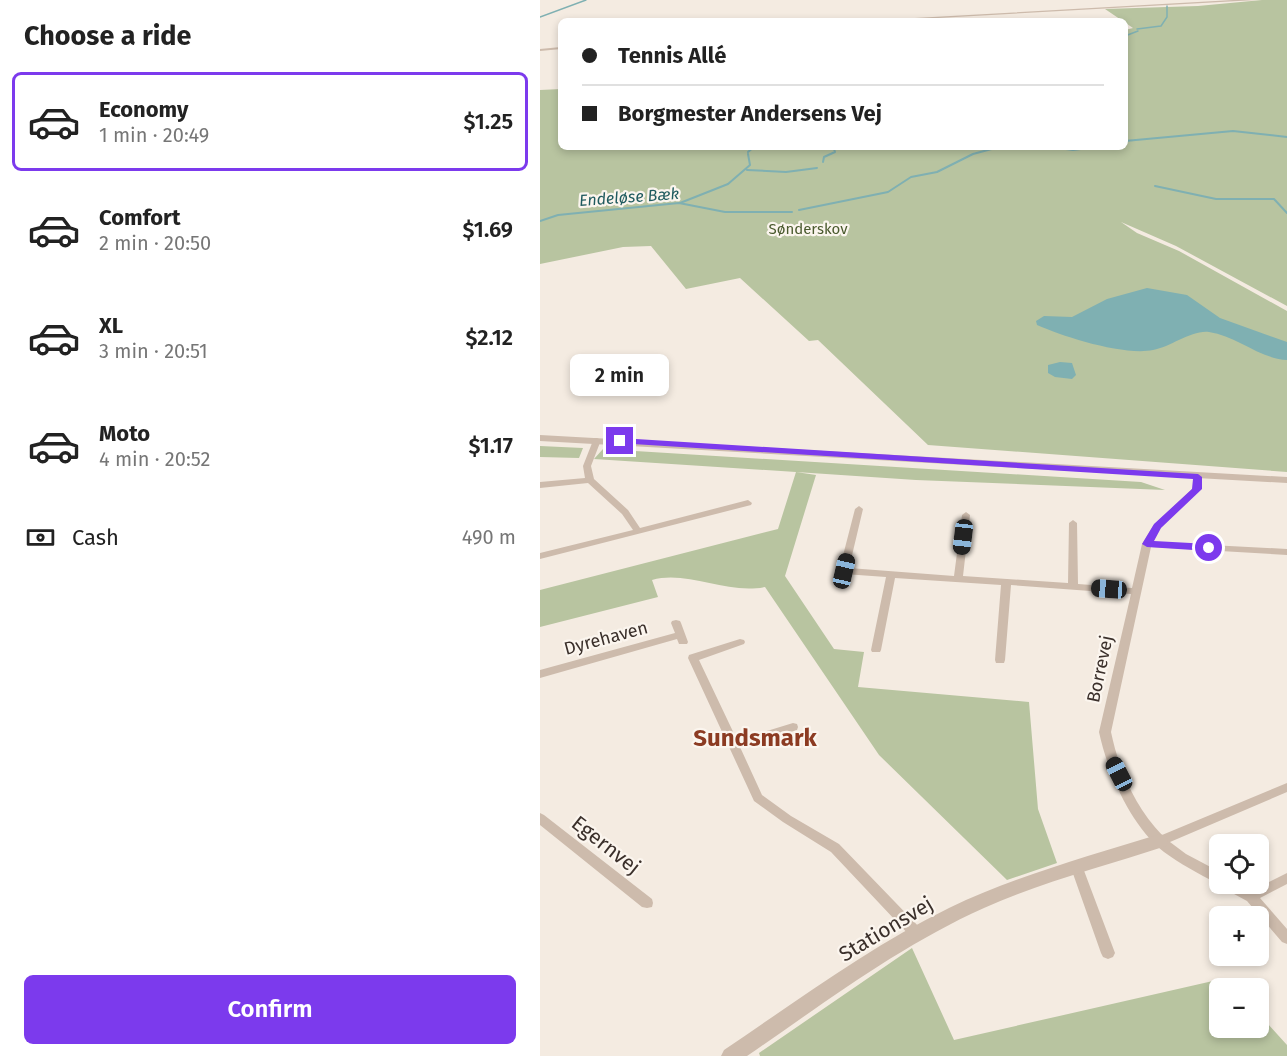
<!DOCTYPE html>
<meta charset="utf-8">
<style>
body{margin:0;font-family:"Fira Sans",sans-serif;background:#f2f2f2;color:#222;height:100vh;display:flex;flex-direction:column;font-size:22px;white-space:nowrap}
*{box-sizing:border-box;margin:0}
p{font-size:20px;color:#767676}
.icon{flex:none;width:33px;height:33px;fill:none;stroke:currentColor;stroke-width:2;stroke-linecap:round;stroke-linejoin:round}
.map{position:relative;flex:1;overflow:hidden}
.sheet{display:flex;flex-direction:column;background:#fff;width:540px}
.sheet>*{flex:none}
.guide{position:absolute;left:18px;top:18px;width:570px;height:132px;border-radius:9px;box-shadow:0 3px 9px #0003;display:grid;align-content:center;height:132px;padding:0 24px;background:#fff}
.fabs{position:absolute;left:669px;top:834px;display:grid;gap:12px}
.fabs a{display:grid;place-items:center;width:60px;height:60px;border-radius:9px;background:#fff;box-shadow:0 3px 9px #0003;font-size:30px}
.end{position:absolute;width:27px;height:27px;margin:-14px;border:8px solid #7c3aed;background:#fff;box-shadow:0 0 0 3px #fff}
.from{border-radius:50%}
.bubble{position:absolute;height:42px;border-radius:9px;background:#fff;box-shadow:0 3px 9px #0003;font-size:20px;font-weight:600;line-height:42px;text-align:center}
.car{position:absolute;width:18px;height:36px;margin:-18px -9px;border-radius:8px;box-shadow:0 0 4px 2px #0007;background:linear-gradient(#222 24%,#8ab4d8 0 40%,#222 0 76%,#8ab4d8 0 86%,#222 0)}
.guide b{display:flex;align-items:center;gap:21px;height:57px;font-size:22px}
.guide b+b{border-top:2px solid #e0e0e0}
.guide i{width:15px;height:15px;background:#222}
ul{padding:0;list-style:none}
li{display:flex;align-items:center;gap:18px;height:99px;margin:0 12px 9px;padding:0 12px;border:3px solid transparent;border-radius:9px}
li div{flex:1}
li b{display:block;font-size:22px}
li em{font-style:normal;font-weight:600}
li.active{border-color:#7c3aed}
li>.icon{width:54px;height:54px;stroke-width:1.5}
h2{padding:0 24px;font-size:27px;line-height:72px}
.pay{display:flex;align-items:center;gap:15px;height:66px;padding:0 24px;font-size:22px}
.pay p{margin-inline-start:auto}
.action{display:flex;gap:12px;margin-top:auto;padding:12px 24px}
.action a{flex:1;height:69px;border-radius:9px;background:#7c3aed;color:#fff;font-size:24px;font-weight:600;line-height:69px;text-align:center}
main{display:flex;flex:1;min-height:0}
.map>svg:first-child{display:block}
.green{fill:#b8c4a0}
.water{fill:#7fb0b2}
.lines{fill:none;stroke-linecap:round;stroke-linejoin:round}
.stream-far1{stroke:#7fb0b2;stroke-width:1.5}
.stream{stroke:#7fb0b2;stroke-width:2}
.minor{fill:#cdbbac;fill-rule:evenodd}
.tertiary{fill:#cdbbac;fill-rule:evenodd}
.route{fill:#7c3aed}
.labels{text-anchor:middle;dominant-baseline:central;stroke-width:4.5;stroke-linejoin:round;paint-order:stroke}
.far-park-label{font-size:15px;fill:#4a5a2e;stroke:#fbf5ee}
.far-water-label{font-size:16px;font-style:italic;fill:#1f5a5e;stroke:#fbf5ee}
.street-label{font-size:18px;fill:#3b302b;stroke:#fbf5ee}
.near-street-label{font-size:21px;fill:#3b302b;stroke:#fbf5ee}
.near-neighbourhood-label{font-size:24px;font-weight:bold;fill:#8c3b22;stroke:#fbf5ee}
</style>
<main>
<section class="sheet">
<h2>Choose a ride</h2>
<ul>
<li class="active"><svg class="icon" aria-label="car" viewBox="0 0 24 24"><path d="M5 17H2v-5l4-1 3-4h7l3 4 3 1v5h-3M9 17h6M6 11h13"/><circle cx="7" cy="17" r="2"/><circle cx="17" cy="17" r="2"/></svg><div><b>Economy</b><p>1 min · 20:49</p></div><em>$1.25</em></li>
<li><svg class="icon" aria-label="car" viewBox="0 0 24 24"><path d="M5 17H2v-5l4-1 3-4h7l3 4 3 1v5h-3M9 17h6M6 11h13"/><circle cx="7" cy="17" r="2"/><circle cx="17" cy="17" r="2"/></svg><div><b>Comfort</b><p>2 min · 20:50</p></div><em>$1.69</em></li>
<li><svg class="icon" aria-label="car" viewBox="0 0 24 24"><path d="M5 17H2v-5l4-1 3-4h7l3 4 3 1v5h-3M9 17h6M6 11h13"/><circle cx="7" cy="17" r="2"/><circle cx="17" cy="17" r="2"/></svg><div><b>XL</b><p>3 min · 20:51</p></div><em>$2.12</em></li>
<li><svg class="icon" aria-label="car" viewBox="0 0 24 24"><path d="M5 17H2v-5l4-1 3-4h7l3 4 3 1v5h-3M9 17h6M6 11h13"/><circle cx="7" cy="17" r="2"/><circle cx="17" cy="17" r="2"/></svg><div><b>Moto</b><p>4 min · 20:52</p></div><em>$1.17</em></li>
</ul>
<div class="pay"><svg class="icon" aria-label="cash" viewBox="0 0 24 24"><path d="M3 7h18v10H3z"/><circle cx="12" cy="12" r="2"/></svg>Cash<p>490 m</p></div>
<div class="action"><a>Confirm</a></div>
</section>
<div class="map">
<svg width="747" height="1056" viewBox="0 0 747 1056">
<rect width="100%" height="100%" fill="#f4ebe1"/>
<!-- green -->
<path class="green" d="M722 0H747V306L636 246 581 222 597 233 639 251 747 311V472L388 445 278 340 269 341 200 278 146 289 111 246 83 247 0 264V90L21 89V147H585V30L593 28 565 9 658 6Z
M0 446 43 448 39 458 0 457Z
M63 449 601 482 625 490 376 480 256 472 276 475 245 576 294 649 324 652 318 687 489 702 498 809 517 863 467 880 339 755 225 587C187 595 148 570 112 580L118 597 0 627V590L238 529 256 472 54 459Z
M372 948 414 1040 686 978 695 988H680V1028H718L719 1014 747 1045V1056H220L219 1053Z"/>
<!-- water -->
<path class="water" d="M607 288 647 295 680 318 747 342V360C720 359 697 336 669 332 651 330 631 347 613 350 584 356 524 337 497 325L496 321 504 316 532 317 567 299Z
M520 362 532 363 536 375 532 379 515 377 508 373V365Z"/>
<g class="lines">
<!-- stream-far1 -->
<path class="stream-far1" d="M0 17 46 0
M597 29 621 26 627 17V6
M585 36 598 31"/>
<!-- stream -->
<path class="stream" d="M585 141 693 131 747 137
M512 147 533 150 556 147
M208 152 214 147
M283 162 284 157 295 152 294 149 298 147
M207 170 246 172 277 168
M615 186 676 199H734L747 213
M140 203 188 184 210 165 208 154
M259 210 348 192 371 177 397 172 433 154 459 147
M0 221 18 215 139 203 185 212H252"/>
<!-- minor -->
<path class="minor" d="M693 0H716L345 21H321Z
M21 47V49L0 51V49Z
M54 438H57L61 440 51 466 54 479 88 510 100 528 208 500 212 503 211 505 0 559V553L93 530 82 514 48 483 0 488V482L45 478 43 466Z
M658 474 662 477 661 489 621 527 613 542 747 549V555L611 547 571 732C579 770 595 807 622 835L747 783V792L630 842 646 854 680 872V884H697L711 891 747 873V884L720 898 747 929V944L742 942 707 901 683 888 681 884 676 883C658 873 640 864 624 852 590 825 568 773 559 732L591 594 471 585 465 660 464 663H456L455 660 461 585 355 578 341 650 340 652H332L331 650 346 577 304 574 299 571 315 509 319 506 323 509 309 568 414 576 422 515 426 512 430 515 423 576 528 583 529 523 533 520 537 523 538 584 592 588 602 544 613 526 653 488 654 477Z
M136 620 140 621 141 623 148 642 147 644H139L137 639 0 678V670L135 633 131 623 132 621Z
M200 639 204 640 205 642 204 644 159 660 197 740 253 723 257 724 258 727 257 730 200 747 222 795 251 816 299 844 382 930 384 934 382 938 377 940 372 938 291 852 243 822 214 801 148 658 149 655Z
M0 813 4 815 112 899 113 903 112 907 107 908 102 907 0 825Z
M537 863 541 864 543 868 575 953 573 957 568 959 563 957 561 953 531 868 533 864Z"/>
<!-- tertiary -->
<path class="tertiary" d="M0 435 747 477V483L0 441Z
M620 834 626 836 628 841 626 846C565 866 502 882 444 908 359 946 283 1004 207 1056H181L184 1050C257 1001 329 947 409 908 476 876 549 856 620 834Z"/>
</g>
<!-- route -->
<path class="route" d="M80 438 658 474 662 477V489L621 528 614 541 669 544 674 548 669 551 607 547 602 544 614 524 652 489 653 479 77 443V439Z"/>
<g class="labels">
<!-- far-park labels -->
<g class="far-park-label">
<text x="268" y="229">Sønderskov</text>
</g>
<!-- far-water labels -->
<g class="far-water-label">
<text transform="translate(89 197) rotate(-4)">Endeløse Bæk</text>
</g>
<!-- street labels -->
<g class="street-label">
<text transform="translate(66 638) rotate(-15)">Dyrehaven</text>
<text transform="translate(560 669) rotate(-78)">Borrevej</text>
</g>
<!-- near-street labels -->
<g class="near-street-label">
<text transform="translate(66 845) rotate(38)">Egernvej</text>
<text transform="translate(346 929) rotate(-31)">Stationsvej</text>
</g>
<!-- near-neighbourhood labels -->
<g class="near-neighbourhood-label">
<text x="215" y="738">Sundsmark</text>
</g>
</g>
</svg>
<div class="fabs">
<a><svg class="icon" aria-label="locate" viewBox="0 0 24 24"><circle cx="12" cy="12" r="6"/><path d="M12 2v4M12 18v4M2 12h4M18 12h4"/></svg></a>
<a>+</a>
<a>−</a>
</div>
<i class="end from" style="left:669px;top:548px"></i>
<i class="end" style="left:80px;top:441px"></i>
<div class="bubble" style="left:30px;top:354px;width:99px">2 min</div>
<i class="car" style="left:423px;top:537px;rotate:187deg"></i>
<i class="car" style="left:304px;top:571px;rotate:13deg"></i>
<i class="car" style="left:569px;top:589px;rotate:274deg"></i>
<i class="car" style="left:579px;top:774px;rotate:333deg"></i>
<div class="guide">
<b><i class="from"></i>Tennis Allé</b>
<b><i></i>Borgmester Andersens Vej</b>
</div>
</div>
</main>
